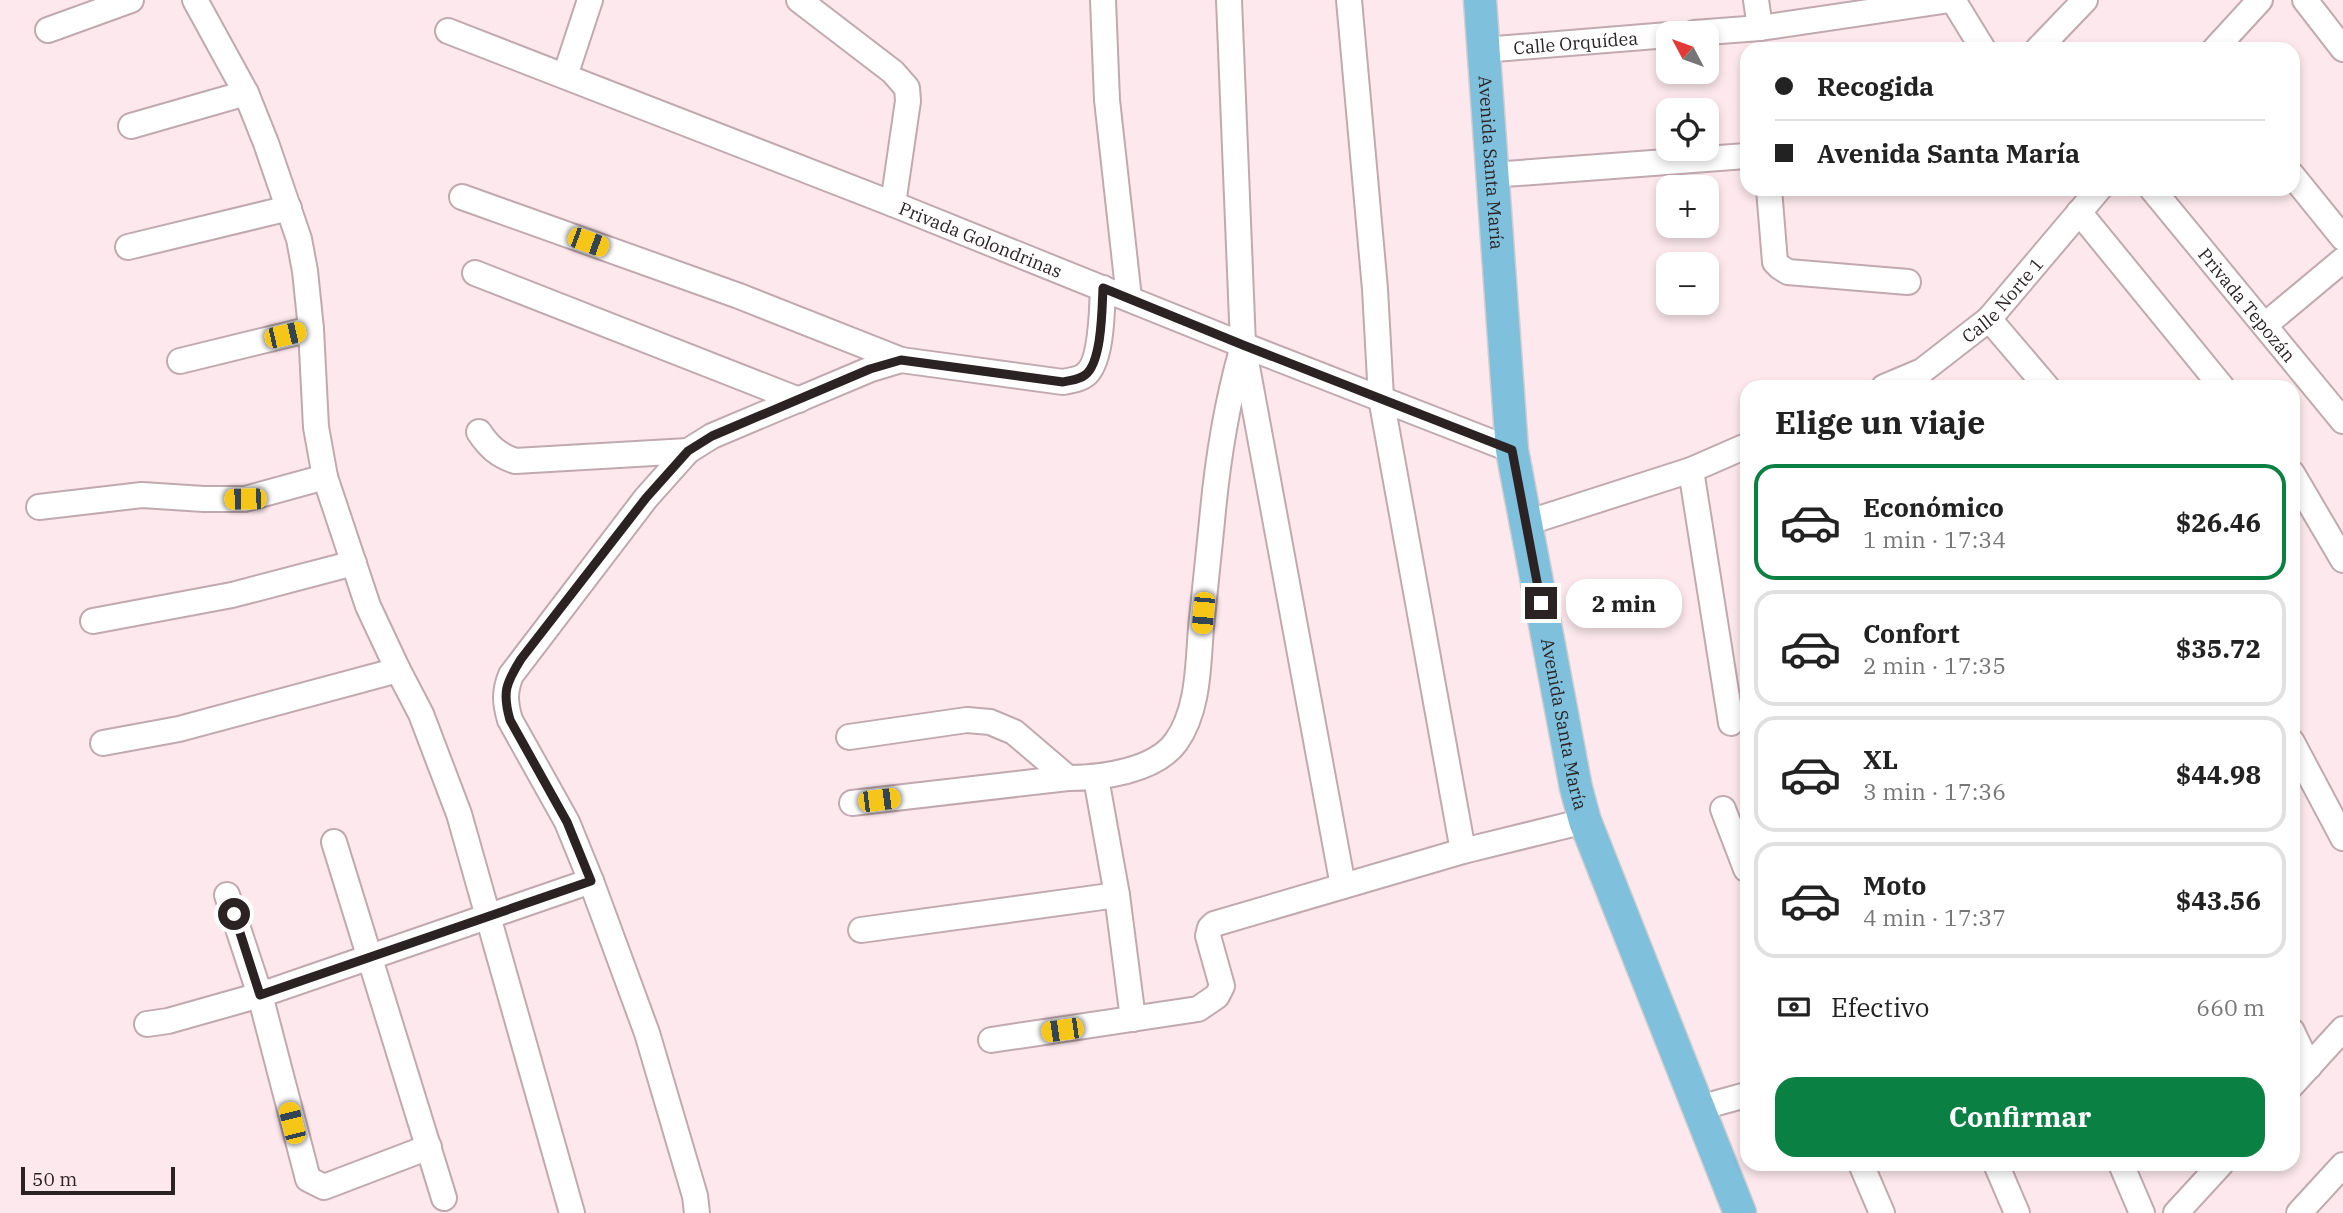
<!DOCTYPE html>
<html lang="es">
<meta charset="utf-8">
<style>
body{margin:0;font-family:"IBM Plex Serif",serif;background:#f6f6f6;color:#222;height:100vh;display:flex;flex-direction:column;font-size:26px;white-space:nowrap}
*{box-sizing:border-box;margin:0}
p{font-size:23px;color:#767676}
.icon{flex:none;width:38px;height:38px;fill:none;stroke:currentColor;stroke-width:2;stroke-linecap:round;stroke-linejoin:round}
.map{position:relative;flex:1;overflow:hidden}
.drawer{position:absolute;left:1740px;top:380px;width:560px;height:791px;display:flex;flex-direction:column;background:#fff;border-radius:21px;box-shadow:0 4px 10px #0003}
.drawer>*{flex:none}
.top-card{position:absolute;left:1740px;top:42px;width:560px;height:154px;border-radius:21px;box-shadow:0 4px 10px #0003;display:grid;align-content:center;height:154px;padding:0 35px;background:#fff}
.needle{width:46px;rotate:311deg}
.buttons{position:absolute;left:1656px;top:21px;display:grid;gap:14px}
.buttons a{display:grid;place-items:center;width:63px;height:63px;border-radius:14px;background:#fff;box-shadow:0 4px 10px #0003;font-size:35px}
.scale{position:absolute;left:21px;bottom:18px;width:154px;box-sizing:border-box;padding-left:7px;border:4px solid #2b2224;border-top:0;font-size:19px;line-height:24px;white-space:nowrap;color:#2b2224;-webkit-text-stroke:5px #fce8ed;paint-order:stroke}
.end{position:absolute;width:32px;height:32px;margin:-16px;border:9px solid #2b2224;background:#fff;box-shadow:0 0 0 4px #fff}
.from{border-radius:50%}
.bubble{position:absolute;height:49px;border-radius:21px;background:#fff;box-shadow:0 4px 10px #0003;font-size:23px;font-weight:700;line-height:49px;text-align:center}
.car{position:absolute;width:21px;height:42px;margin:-21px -10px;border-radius:9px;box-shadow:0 0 5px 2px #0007;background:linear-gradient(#f5c518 24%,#345 0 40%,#f5c518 0 76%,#345 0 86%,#f5c518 0)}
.top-card b{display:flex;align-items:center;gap:24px;height:66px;font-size:26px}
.top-card b+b{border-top:2px solid #e0e0e0}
.top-card i{width:18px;height:18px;background:#222}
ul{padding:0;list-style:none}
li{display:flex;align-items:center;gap:21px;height:116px;margin:0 14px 10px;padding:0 21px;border:4px solid #e0e0e0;border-radius:21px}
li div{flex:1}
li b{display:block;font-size:26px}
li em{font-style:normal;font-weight:700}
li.active{border-color:#0b8043}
li>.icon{width:63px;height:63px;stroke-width:1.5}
h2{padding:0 35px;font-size:32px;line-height:84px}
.pay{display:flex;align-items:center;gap:18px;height:77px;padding:0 35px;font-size:26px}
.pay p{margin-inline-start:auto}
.cta{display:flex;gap:14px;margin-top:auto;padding:14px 35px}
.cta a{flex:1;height:80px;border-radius:21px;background:#0b8043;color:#fff;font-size:28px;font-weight:700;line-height:80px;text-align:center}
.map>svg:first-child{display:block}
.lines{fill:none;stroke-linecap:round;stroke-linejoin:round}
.minor-casing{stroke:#c1a9b0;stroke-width:28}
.major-casing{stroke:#d0cecf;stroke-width:35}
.minor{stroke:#fff;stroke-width:24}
.major{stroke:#7fc0dd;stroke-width:32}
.route{stroke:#2b2224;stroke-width:9}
.labels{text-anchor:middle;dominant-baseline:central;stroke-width:7;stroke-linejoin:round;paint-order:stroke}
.street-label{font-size:18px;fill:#2b2224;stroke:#fce8ed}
</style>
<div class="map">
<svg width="2343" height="1213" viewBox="0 0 2343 1213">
<rect width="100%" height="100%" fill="#fce8ed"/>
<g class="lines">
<defs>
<g id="minor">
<path d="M195 0 246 93 266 143 299 239 305 271 311 329 316 427 325 477 368 606 398 670 421 714 459 814 572 1213"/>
<path d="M799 0 893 72 907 88 908 101 893 204"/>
<path d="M1103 0 1107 100 1129 298"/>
<path d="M1229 0 1243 345 1343 886"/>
<path d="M1349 0 1375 289 1381 398 1463 851"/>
<path d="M1756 0 1760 28"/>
<path d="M1953 0 1983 49"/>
<path d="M2305 0 2343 49"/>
<path d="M48 30 131 0"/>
<path id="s1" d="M448 31 893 204 1243 345 1512 450"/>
<path d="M1694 33 1760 28 1950 0"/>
<path d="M2038 49 2085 0"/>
<path d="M2215 49 2260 0"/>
<path id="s2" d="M1483 50 1668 35"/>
<path d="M565 76 590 0"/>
<path d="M131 126 246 93"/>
<path d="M1492 175 1746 156"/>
<path d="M2292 175 2343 238"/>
<path d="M1769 189 1775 262 1780 267 1788 272 1908 282"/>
<path id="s3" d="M2152 189 2343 421"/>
<path d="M462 197 739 296 901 360"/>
<path d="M2079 212 2222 387"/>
<path d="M128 247 289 208"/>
<path d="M475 273 799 400"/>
<path d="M1989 319 2047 387"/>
<path d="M2265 325 2343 260"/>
<path d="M180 361 311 329"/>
<path id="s4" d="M1884 387 1922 371 1989 319 2099 189"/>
<path d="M479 432C489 447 498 455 515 461L688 451"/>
<path d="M1691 470 1731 723"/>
<path d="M2292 473 2343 560"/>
<path d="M39 507 142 495 204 499H245L325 477"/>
<path d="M1526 523 1691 470 1746 446"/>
<path d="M93 621 232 595 354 563"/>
<path d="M849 737 967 720 990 722 1014 732 1068 778"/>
<path d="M2292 742 2343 838"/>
<path d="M103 743 179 729 398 670"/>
<path d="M1096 778 1117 895 1133 1019"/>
<path d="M852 803 1068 778C1102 778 1155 771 1176 742 1199 710 1198 664 1201 628 1205 592 1208 557 1212 521 1217 465 1226 407 1241 353"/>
<path d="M1723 809 1746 869"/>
<path d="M334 842 444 1198"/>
<path d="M227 895 260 995 308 1179 324 1187 429 1147"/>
<path d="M861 930 1117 895"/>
<path d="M147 1024 168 1021 260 995 591 881"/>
<path d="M2292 1031 2309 1067"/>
<path d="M991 1040 1198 1009 1217 996 1222 986 1208 936 1210 928 1214 924 1463 851 1585 821"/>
<path d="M2292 1085 2343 1029"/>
<path d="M1699 1108 1746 1095"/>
<path d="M1861 1164 1882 1213"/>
<path d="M1996 1164 2017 1213"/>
<path d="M2121 1164 2142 1213"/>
<path d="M697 1213 695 1196 647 1033 591 881 567 822 510 720C505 703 504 692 511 675L646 498 688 451 712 436 871 369 901 360 1063 382C1071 380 1079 380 1085 375 1102 363 1102 308 1103 288"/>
<path d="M2176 1213 2221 1164"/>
<path d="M2299 1213 2343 1165"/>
</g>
<g id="major">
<path id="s5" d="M1480 0 1512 450 1576 788 1585 821 1740 1213"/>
</g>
</defs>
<!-- minor casing -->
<use href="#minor" class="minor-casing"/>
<!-- major casing -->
<use href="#major" class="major-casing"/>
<!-- minor -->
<use href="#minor" class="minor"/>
<!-- major -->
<use href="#major" class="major"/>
</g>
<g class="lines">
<!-- route -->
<path class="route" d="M234 914 260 995 591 881 567 822 510 720C502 692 506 683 521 659L646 498 688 451 712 436 870 369 901 360 1063 382C1071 380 1079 380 1085 375 1102 363 1102 308 1103 288L1243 345 1512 450 1541 603"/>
</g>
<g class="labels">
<!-- street labels -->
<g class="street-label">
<text stroke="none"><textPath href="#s2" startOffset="93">Calle Orquídea</textPath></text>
<text stroke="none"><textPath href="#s5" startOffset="163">Avenida Santa María</textPath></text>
<text stroke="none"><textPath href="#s1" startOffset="572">Privada Golondrinas</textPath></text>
<text stroke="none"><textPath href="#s4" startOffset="149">Calle Norte 1</textPath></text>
<text stroke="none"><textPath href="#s3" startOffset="150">Privada Tepozán</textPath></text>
<text stroke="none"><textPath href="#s5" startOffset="730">Avenida Santa María</textPath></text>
</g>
</g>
</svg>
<div class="buttons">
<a><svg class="needle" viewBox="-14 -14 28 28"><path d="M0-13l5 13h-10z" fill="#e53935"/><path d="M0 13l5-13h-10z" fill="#767676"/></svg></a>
<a><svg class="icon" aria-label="locate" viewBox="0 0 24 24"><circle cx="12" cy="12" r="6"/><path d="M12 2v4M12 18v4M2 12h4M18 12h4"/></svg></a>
<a>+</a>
<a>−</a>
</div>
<div class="scale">50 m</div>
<i class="end from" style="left:234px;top:914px"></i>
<i class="end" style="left:1541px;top:603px"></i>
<div class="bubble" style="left:1566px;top:579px;width:116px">2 min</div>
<i class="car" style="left:588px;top:242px;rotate:110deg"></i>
<i class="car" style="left:285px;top:335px;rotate:77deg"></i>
<i class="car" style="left:245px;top:499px;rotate:269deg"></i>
<i class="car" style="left:1203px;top:613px;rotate:185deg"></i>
<i class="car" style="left:879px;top:800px;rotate:83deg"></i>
<i class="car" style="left:1062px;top:1030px;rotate:262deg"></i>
<i class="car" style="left:292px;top:1123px;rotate:346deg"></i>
<div class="top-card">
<b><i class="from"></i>Recogida</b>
<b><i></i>Avenida Santa María</b>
</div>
<section class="drawer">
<h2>Elige un viaje</h2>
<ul>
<li class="active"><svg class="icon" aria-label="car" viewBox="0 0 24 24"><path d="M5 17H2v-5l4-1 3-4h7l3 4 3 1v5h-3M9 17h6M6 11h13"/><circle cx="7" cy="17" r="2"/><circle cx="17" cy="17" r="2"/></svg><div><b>Económico</b><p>1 min · 17:34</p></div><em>$26.46</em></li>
<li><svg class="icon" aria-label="car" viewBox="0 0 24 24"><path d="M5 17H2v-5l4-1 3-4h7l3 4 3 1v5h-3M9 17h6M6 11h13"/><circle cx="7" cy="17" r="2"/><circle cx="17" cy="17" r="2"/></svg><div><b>Confort</b><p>2 min · 17:35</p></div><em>$35.72</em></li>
<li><svg class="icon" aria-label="car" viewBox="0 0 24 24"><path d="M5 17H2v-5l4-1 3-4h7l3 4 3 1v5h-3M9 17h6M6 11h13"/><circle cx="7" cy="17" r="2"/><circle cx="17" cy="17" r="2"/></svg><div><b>XL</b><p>3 min · 17:36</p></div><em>$44.98</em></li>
<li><svg class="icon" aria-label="car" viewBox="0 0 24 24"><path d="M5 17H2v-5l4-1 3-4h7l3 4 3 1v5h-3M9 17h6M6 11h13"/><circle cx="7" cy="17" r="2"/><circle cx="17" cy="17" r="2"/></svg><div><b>Moto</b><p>4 min · 17:37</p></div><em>$43.56</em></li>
</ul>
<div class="pay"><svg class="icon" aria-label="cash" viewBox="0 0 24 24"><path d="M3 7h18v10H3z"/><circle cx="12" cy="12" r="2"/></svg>Efectivo<p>660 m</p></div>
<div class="cta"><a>Confirmar</a></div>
</section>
</div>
